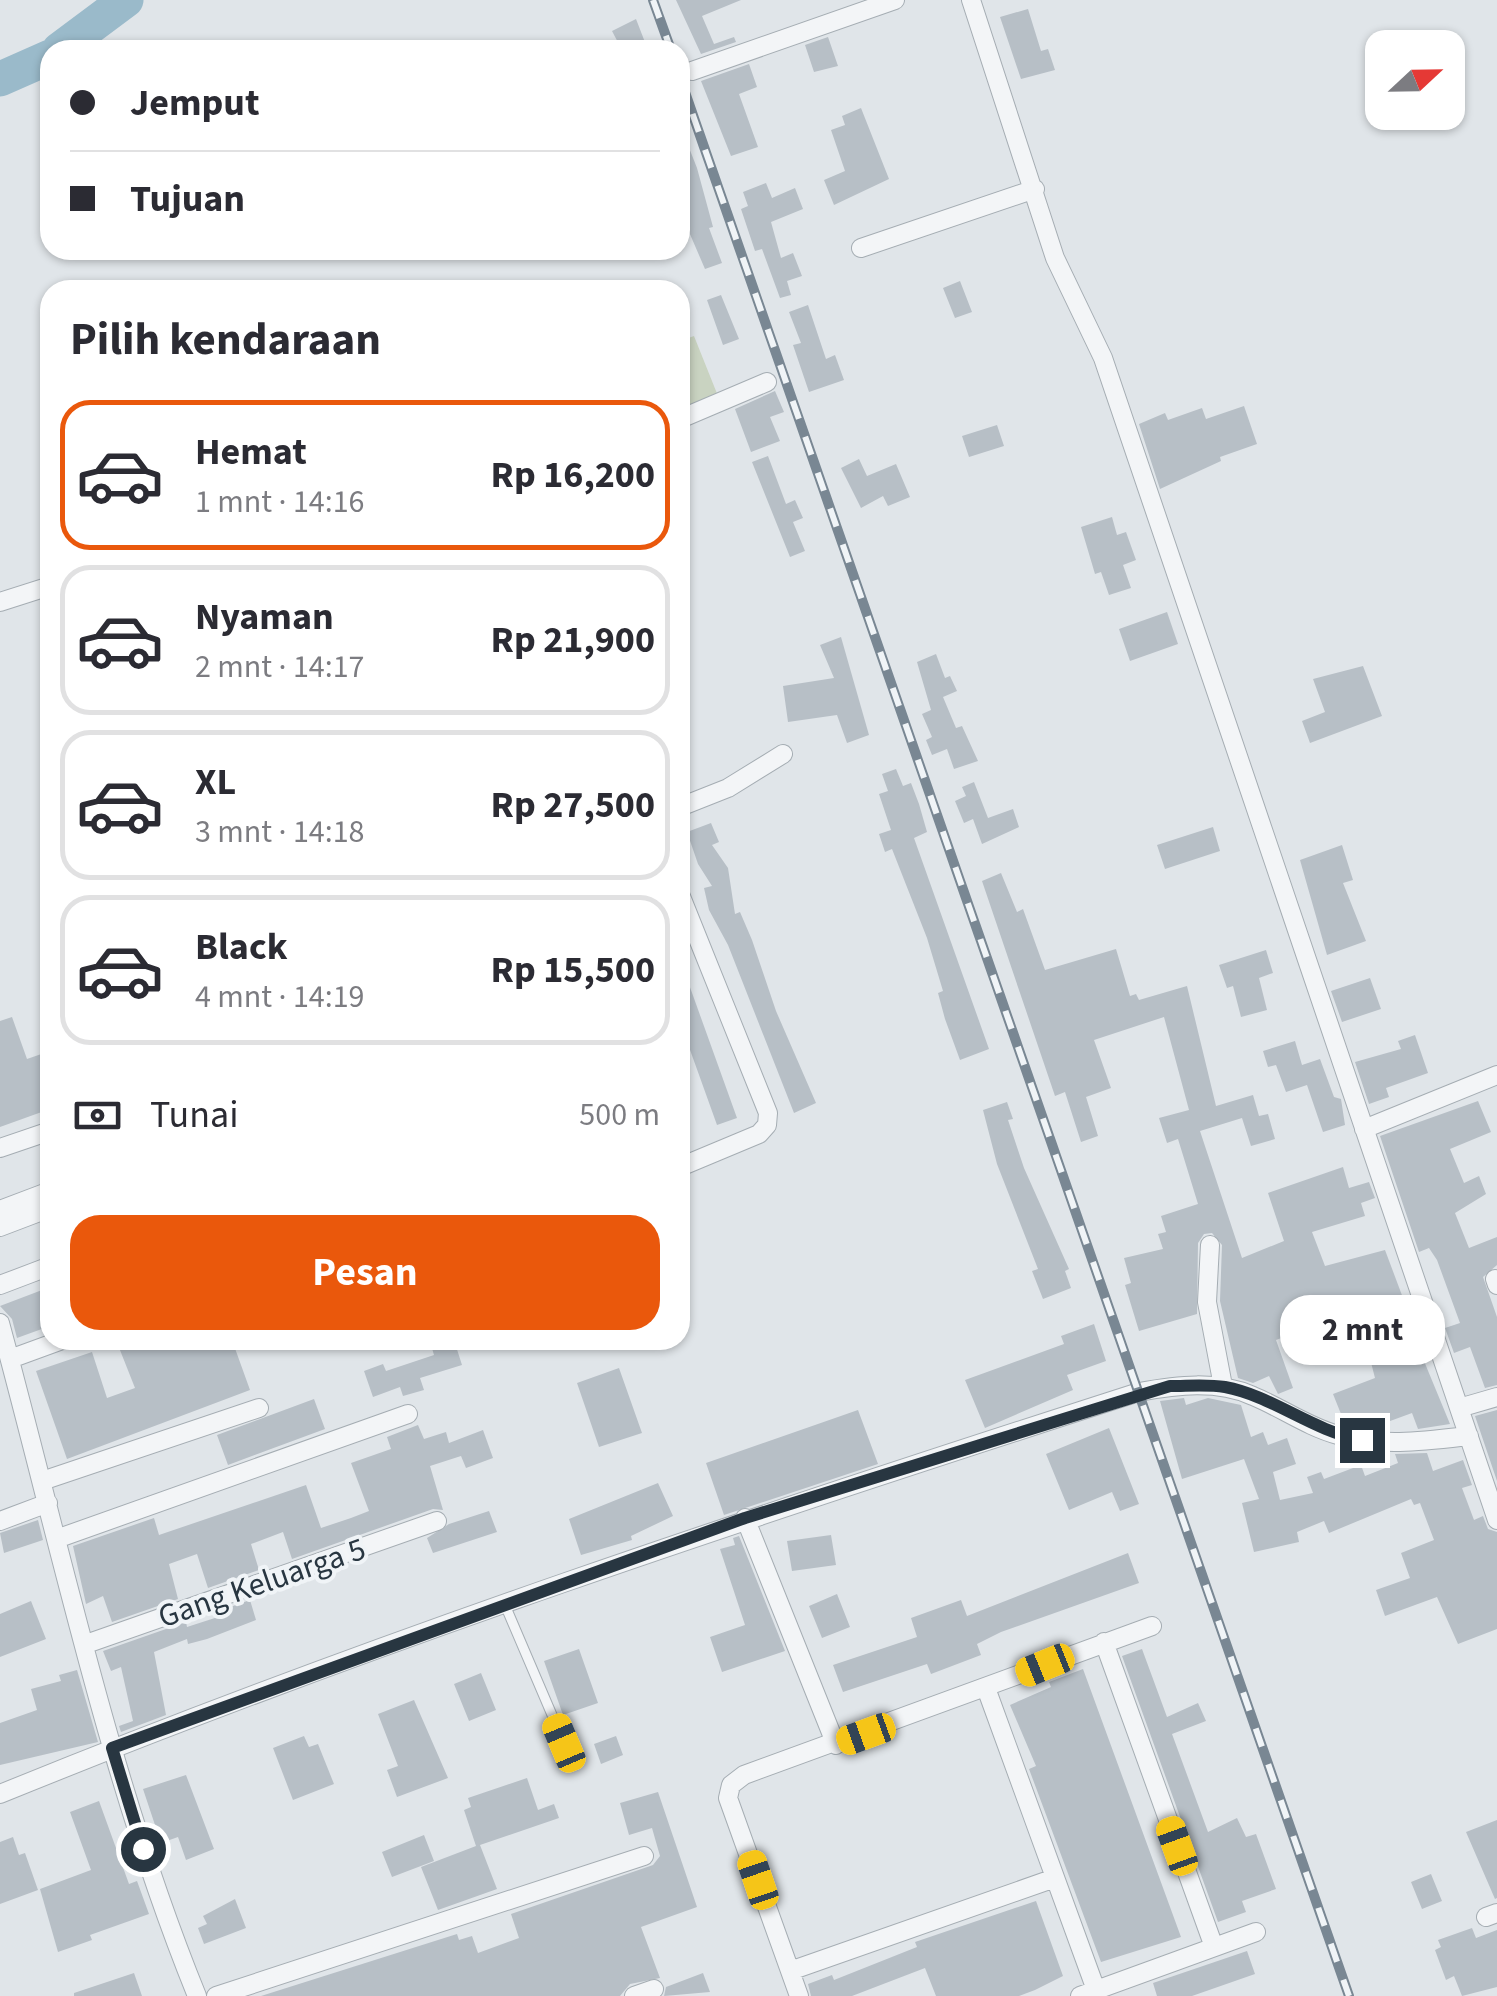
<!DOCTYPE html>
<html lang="id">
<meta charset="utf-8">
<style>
body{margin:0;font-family:"Source Sans 3",sans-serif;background:#f2f2f3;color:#2b2b33;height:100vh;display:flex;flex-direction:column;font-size:38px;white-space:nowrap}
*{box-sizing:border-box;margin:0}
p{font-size:32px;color:#7c7c81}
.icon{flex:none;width:55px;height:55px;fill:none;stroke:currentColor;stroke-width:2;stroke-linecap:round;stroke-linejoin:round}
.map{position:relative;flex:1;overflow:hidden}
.details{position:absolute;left:40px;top:280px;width:650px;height:1070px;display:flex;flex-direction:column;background:#fff;border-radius:30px;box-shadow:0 2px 8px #0004}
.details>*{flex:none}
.banner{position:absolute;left:40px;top:40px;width:650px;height:220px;border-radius:30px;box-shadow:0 2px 8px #0004;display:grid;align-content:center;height:220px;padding:0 30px;background:#fff}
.needle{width:65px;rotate:68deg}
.fabs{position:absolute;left:1365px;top:30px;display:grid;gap:20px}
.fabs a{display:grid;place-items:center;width:100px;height:100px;border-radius:20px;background:#fff;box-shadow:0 2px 8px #0004;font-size:50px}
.end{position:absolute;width:45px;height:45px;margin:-22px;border:12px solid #283641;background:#fff;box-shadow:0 0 0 5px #fff}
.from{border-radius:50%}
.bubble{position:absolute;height:70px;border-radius:30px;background:#fff;box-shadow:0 2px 8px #0004;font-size:32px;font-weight:700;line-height:70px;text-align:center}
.car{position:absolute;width:30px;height:60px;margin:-30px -15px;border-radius:12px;box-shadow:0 0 8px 2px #0007;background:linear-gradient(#f5c518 24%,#345 0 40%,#f5c518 0 76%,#345 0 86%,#f5c518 0)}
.banner b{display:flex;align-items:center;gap:35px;height:95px;font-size:38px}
.banner b+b{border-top:2px solid #e1e1e2}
.banner i{width:25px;height:25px;background:#2b2b33}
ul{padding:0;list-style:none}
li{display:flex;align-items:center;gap:30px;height:150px;margin:0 20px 15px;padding:0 10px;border:5px solid #e1e1e2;border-radius:30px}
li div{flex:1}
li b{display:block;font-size:38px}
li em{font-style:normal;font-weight:700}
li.on{border-color:#ea580c}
li>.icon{width:90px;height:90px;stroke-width:1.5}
h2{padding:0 30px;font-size:45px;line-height:120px}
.pay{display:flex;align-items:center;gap:25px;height:110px;padding:0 30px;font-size:38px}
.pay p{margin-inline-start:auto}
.cta{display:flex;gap:20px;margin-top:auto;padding:20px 30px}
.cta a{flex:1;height:115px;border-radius:30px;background:#ea580c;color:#fff;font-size:40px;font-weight:700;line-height:115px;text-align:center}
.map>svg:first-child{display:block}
.green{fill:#c9d3c1}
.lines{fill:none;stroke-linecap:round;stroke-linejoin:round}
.river{stroke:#9abaca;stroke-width:35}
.building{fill:#b7bfc6}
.lane-casing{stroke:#a5adb3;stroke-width:11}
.street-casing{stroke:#a5adb3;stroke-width:20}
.lane{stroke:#f3f5f7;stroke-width:9}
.street{stroke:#f3f5f7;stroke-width:18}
.rail-casing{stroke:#798793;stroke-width:10}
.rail{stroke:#f0f4f7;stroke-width:6;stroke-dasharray:19;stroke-linecap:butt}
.route{stroke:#283641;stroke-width:12}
.labels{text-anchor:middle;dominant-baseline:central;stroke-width:8;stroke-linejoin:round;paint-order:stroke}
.street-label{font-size:32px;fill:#283641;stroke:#f0f4f7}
</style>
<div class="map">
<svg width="1497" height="1996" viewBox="0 0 1497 1996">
<rect width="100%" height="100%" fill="#e0e5e9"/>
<!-- green -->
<path class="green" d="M694 336 718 396 680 411V341Z"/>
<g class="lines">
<!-- river -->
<path class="river" d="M59 50 126 0
M0 79 50 57"/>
</g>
<!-- building -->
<path class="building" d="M676 0H741L702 16 714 44 734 37 736 42 701 54Z
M1028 9 1041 51 1048 49 1055 70 1021 79 1000 17Z
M636 19 648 50H622L612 31Z
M828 37 838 66 814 72 805 45Z
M749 64 757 87 739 94 758 147 731 156 701 81Z
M861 108 889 179 834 205 824 180 845 171 831 130 845 125 842 116Z
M680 125 697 168 713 227 709 228 722 263 705 269 680 211 685 209 680 189Z
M766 183 772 198 795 188 803 209 771 222 781 258 793 253 802 276 787 281 791 295 780 298 762 249 755 251 741 209 748 206 743 192Z
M960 281 972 312 955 318 943 288Z
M721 295 739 339 723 345 707 300Z
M808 305 826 359 835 355 844 380 809 392 793 345 801 343 789 312Z
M775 391 784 412 770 417 780 441 751 452 735 409Z
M1244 406 1257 444 1220 457 1221 461 1160 489 1139 424 1165 413 1168 420 1202 408 1206 419Z
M997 425 1004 446 969 457 962 436Z
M768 456 786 504 795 500 803 518 793 522 805 551 790 557 752 462Z
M859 459 867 476 896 464 910 497 888 506 883 496 861 508 841 468Z
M1112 517 1117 535 1126 532 1136 560 1123 565 1131 588 1109 595 1101 572 1095 574 1081 527Z
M1167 612 1178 644 1130 661 1119 629Z
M841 637 869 735 847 743 837 715 788 722 783 686 834 678 820 645Z
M936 654 945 678 950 676 957 691 943 697 956 728 962 726 978 761 954 769 947 749 932 755 926 740 932 737 922 714 931 710 917 662Z
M1363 666 1382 716 1310 743 1302 721 1325 712 1313 679Z
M896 769 903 786 911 783 919 804 927 832 914 838 989 1049 960 1060 945 1019 938 993 943 991 927 938 892 849 885 852 879 834 891 830 879 794 888 791 882 774Z
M974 782 988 818 1013 809 1019 827 982 844 973 819 964 823 955 801 966 796 962 787Z
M711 823 719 842 712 845 728 868 735 914 740 912 752 940 776 1011 816 1103 794 1113 728 945 709 910 704 888 712 886 698 864 687 832Z
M1213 827 1220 851 1165 869 1157 845Z
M1342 845 1353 880 1343 883 1366 941 1327 955 1300 860Z
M1001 873 1017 912 1023 909 1045 970 1116 949 1130 996 1136 994 1139 1000 1187 986 1216 1106 1253 1095 1259 1116 1268 1114 1275 1139 1251 1146 1242 1118 1200 1131 1242 1258 1284 1241 1268 1193 1343 1167 1349 1188 1369 1182 1375 1198 1361 1203 1365 1216 1312 1232 1325 1266 1385 1250 1403 1298 1399 1299 1410 1328 1405 1330 1417 1364 1424 1361 1450 1424 1418 1429 1412 1413 1371 1428 1367 1423 1345 1424 1333 1394 1375 1378 1359 1316 1313 1333 1311 1327 1276 1340 1293 1388 1278 1394 1269 1376 1253 1383 1238 1378 1220 1301 1222 1245 1212 1233 1204 1234 1198 1243 1197 1314 1139 1331 1125 1285 1131 1283 1124 1258 1163 1249 1158 1234 1166 1232 1161 1216 1198 1204 1178 1139 1167 1143 1159 1118 1189 1110 1164 1017 1094 1040 1111 1088 1086 1097 1098 1136 1081 1142 1065 1092 1055 1096 982 881Z
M1266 950 1273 973 1259 978 1267 1010 1241 1017 1233 986 1227 988 1219 965Z
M682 965 737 1118 717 1125 680 1022Z
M1370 978 1381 1009 1342 1022 1331 991Z
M12 1017 27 1059 50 1051V1109L0 1127V1021Z
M1415 1035 1428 1073 1386 1088 1389 1097 1369 1104 1355 1062 1401 1049 1398 1041Z
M1295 1041 1302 1065 1320 1059 1334 1097 1341 1099 1345 1125 1323 1132 1307 1085 1286 1092 1276 1065 1268 1067 1263 1051Z
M1478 1101 1491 1132 1450 1149 1464 1183 1479 1176 1486 1194 1455 1213 1469 1248 1497 1237V1265L1483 1277 1497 1317V1385L1485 1388 1470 1347 1454 1353 1445 1328 1460 1323 1437 1260 1429 1248 1419 1252 1380 1136Z
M1007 1102 1013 1119 1008 1120 1024 1168 1069 1269 1065 1271 1071 1288 1043 1299 1032 1271 1038 1269 997 1164 983 1110Z
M50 1287V1326L17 1338 12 1319 0 1306Z
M1094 1324 1106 1361 1067 1375 1073 1390 985 1428 965 1380 1064 1344 1061 1336Z
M116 1340H232L250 1390 67 1459 36 1371 92 1352 107 1398 135 1388Z
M454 1340 462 1365 420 1378 424 1390 403 1396 400 1387 373 1397 364 1371 383 1364 386 1371 434 1355 431 1345Z
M619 1368 642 1433 599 1447 577 1383Z
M1184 1398 1186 1405 1208 1398 1241 1405 1251 1437 1263 1432 1268 1445 1287 1438 1296 1464 1273 1472 1280 1500 1313 1493 1307 1477 1321 1472 1324 1479 1361 1465 1365 1476 1398 1463 1395 1454 1427 1453 1433 1471 1463 1460 1472 1485 1462 1488 1474 1520 1483 1516 1488 1529 1497 1532V1629L1458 1644 1437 1597 1385 1616 1376 1590 1410 1578 1401 1553 1434 1540 1420 1503 1414 1505 1411 1499 1329 1533 1324 1521 1297 1532 1299 1542 1254 1552 1242 1503 1259 1499 1244 1459 1182 1479 1160 1401Z
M314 1399 325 1429 228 1465 217 1435Z
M858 1410 878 1464 724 1515 706 1463Z
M1497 1410V1481L1475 1416Z
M418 1425 424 1439 446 1432 449 1443 483 1430 493 1458 466 1468 461 1456 430 1466 443 1510 433 1509 292 1559 283 1532 251 1544 259 1570 208 1588 197 1554 169 1564 178 1599 112 1622 103 1596 86 1604 73 1546 154 1518 159 1535 306 1485 321 1528 351 1518 369 1511 351 1463 391 1449 387 1437Z
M1109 1428 1139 1504 1120 1511 1112 1492 1069 1510 1046 1454Z
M658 1483 673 1516 631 1536 632 1540 581 1555 569 1519Z
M489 1511 497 1532 433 1553 427 1538 449 1524Z
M38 1520 43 1540 4 1553 0 1533Z
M831 1535 836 1565 792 1571 787 1541Z
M739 1536 785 1651 722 1672 710 1637 745 1625 720 1549 735 1545 733 1538Z
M1128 1553 1139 1583 1001 1632 977 1644 981 1655 931 1674 927 1664 843 1692 833 1665 917 1637 911 1618 961 1600 967 1616Z
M837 1594 850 1627 822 1638 809 1606Z
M250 1600 256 1620 207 1639 188 1644 187 1639 154 1652 166 1715 121 1732 119 1726 133 1721 121 1667 111 1671 103 1651 186 1622 187 1627 218 1617 216 1612Z
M31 1601 46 1639 0 1657V1614Z
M579 1649 598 1703 563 1715 544 1661Z
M1142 1649 1167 1717 1198 1703 1206 1721 1172 1734 1208 1832 1237 1818 1246 1837 1256 1834 1276 1889 1242 1901 1246 1912 1218 1922 1122 1656Z
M1083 1669 1181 1937 1101 1962 1029 1769 1036 1766 1010 1705 1051 1687 1049 1682Z
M77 1670 98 1742 0 1765V1723L37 1710 31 1689 61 1681 59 1675Z
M481 1673 496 1710 469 1721 454 1684Z
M414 1700 448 1778 397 1797 387 1770 398 1766 378 1714Z
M304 1736 309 1747 318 1744 334 1784 293 1800 273 1748Z
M616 1736 623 1755 601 1764 594 1744Z
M186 1775 214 1849 186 1860 178 1837 161 1843 143 1789Z
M527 1778 538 1810 554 1804 559 1818 480 1845 497 1889 438 1910 421 1867 476 1846 464 1810 471 1807 468 1798Z
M658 1792 697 1907 641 1927 660 1978 630 1984 620 1996H261L457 1934 459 1940 472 1936 478 1953 519 1938 511 1914 653 1865 660 1856 652 1828 629 1835 620 1803Z
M99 1801 129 1884 137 1881 149 1914 90 1935 92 1940 58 1952 40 1889 91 1870 70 1812Z
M1497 1820V1898L1495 1899 1466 1832Z
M424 1835 434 1861 392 1877 382 1852Z
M13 1837 19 1855 25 1853 38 1890 0 1904V1842Z
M1431 1874 1442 1901 1422 1909 1411 1882Z
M235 1899 246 1928 204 1944 198 1928 207 1924 203 1916Z
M1036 1901 1063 1976 1035 1990 1019 1996H936L925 1968 852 1996H811L808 1984 832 1975 834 1980 917 1947 915 1942Z
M1472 1928 1476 1938 1497 1930V1987L1462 1996 1454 1976 1446 1980 1435 1950 1441 1947 1438 1940Z
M1247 1951 1255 1974 1192 1996H1157L1153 1983Z
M134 1973 142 1996H74V1993Z
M703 1973 710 1992 664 1996 666 1987Z"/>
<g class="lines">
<defs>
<path id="lane" d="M505 1605 564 1743"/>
<path id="street" d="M971 0 1055 258 1103 358 1497 1520
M692 71 895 0
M861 248 1035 189
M680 419 767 382
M0 602 50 586
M680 807 728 788 783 754
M680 894 768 1113 767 1125 759 1134 680 1167
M1364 1129 1497 1075
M0 1148 50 1131
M0 1210 50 1191
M0 1227 50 1208
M1210 1245 1207 1302 1223 1386
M1495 1279 1497 1285
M0 1285 50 1266
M0 1323C61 1548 109 1780 197 1996
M10 1359 62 1340
M1459 1408 1497 1397
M42 1481 259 1408
M745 1518 836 1745
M0 1521 48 1503
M59 1538 408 1414
M1104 1642 1214 1947
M86 1644 437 1521
M986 1688 1096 1990
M0 1794C373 1642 756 1515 1139 1392 1177 1385 1217 1380 1253 1396 1282 1408 1308 1427 1338 1435 1381 1447 1425 1441 1469 1436
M1486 1917 1497 1913
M790 1971 1055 1878
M216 1996 644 1856
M634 1996 654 1989
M799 1996 728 1798 731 1785 744 1775 1152 1626
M1080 1996 1256 1932"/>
</defs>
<!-- lane casing -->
<use href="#lane" class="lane-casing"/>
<!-- street casing -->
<use href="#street" class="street-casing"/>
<!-- lane -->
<use href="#lane" class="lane"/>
<!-- street -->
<use href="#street" class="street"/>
<defs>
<path id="rail" d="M653 0 671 50
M680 78 1349 1996"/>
</defs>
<!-- rail casing -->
<use href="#rail" class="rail-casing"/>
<!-- rail -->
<use href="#rail" class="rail"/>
</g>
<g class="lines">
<!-- route -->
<path class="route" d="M143 1849 112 1748 745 1518 1170 1386C1188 1386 1207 1384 1225 1387 1273 1396 1312 1431 1362 1440"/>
</g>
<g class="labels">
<!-- street labels -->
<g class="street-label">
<text transform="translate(262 1583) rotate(-19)">Gang Keluarga 5</text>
</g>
</g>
</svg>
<div class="fabs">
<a><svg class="needle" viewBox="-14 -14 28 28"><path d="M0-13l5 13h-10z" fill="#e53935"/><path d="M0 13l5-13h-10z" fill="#7c7c81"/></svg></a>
</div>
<i class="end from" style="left:143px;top:1849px"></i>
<i class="end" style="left:1362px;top:1440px"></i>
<div class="bubble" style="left:1280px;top:1295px;width:165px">2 mnt</div>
<i class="car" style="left:1045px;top:1665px;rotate:248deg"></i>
<i class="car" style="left:866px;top:1734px;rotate:250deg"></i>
<i class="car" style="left:564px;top:1743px;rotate:337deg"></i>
<i class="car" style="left:1177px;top:1846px;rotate:340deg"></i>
<i class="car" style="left:758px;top:1880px;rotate:341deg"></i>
<div class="banner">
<b><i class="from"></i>Jemput</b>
<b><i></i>Tujuan</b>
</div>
<section class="details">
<h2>Pilih kendaraan</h2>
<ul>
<li class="on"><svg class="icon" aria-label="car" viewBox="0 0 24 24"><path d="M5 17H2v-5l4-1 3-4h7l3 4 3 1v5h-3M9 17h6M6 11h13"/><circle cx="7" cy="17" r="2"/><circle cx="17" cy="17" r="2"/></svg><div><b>Hemat</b><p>1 mnt · 14:16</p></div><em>Rp 16,200</em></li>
<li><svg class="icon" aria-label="car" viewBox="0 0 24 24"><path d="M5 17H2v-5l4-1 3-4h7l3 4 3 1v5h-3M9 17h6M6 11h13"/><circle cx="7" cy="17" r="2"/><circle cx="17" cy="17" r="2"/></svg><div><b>Nyaman</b><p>2 mnt · 14:17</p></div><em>Rp 21,900</em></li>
<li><svg class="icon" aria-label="car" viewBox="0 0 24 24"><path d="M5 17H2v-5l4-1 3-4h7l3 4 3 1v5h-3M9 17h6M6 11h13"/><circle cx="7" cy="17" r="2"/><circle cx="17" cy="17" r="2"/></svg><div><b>XL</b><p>3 mnt · 14:18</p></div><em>Rp 27,500</em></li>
<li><svg class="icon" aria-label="car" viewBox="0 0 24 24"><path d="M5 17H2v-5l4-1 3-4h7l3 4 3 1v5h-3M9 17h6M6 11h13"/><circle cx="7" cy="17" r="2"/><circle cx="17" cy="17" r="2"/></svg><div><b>Black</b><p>4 mnt · 14:19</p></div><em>Rp 15,500</em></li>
</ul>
<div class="pay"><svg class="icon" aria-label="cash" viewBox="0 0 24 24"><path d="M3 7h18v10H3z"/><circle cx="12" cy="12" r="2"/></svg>Tunai<p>500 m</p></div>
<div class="cta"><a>Pesan</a></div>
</section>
</div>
